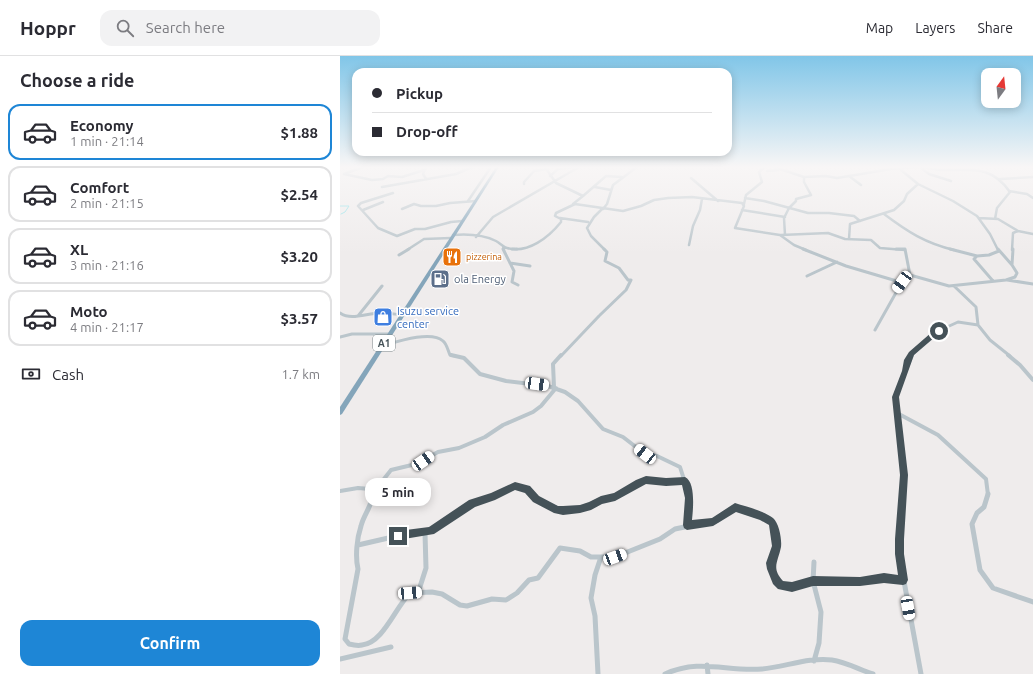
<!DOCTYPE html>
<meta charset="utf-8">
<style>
body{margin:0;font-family:Ubuntu,sans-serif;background:#f2f2f3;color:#2b2b33;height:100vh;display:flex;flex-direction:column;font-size:15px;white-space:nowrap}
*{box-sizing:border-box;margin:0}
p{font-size:13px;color:#7c7c81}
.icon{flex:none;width:22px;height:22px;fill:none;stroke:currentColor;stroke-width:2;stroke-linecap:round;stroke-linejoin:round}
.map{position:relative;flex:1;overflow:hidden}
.panel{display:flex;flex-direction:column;background:#fff;width:340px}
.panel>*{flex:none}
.guide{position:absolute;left:12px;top:12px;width:380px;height:88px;border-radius:12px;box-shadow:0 2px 10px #0003;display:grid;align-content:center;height:88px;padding:0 20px;background:#fff}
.needle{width:26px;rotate:15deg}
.tools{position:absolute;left:641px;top:12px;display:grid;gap:8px}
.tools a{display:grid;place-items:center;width:40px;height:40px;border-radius:8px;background:#fff;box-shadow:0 2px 10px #0003;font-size:20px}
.end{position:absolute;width:18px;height:18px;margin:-9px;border:5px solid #455258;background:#fff;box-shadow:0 0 0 2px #fff}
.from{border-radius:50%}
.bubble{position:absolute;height:28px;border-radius:12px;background:#fff;box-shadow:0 2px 10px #0003;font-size:13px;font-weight:700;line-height:28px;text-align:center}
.car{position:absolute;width:12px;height:24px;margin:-12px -6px;border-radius:5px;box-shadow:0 0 3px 1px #0007;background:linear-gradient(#fff 24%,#345 0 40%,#fff 0 76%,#345 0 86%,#fff 0)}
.guide b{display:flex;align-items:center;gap:14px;height:38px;font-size:15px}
.guide b+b{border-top:1px solid #e1e1e2}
.guide i{width:10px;height:10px;background:#2b2b33}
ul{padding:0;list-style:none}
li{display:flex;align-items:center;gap:12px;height:56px;margin:0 8px 6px;padding:0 12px;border:2px solid #e1e1e2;border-radius:12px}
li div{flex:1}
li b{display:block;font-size:15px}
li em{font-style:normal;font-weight:700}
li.active{border-color:#1e86d6}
li>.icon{width:36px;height:36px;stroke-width:1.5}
h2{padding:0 20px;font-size:18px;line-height:48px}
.pay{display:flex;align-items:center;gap:10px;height:44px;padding:0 20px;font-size:15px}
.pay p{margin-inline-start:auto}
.action{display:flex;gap:8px;margin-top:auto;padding:8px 20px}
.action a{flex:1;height:46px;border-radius:12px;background:#1e86d6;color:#fff;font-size:16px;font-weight:700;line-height:46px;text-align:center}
header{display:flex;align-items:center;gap:24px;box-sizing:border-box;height:56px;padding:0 20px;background:#fff;border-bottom:1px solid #e1e1e2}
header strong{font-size:19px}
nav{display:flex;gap:22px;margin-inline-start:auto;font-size:14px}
.search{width:280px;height:36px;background:#f2f2f3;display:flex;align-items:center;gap:10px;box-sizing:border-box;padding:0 14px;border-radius:12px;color:#7c7c81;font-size:15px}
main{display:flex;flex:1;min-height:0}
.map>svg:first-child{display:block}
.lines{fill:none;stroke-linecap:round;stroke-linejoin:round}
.stream{stroke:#88e0e8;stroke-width:1}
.minor-far3{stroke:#bac5cb;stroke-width:2.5}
.minor-far2{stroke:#bac5cb;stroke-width:3}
.minor-far1{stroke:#bac5cb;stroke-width:4}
.minor{stroke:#bac5cb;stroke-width:5}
.highway{fill:#84a5ba;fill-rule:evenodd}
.route{fill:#455258}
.labels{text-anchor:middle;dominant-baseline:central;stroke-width:3;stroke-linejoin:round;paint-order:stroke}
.far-food-label{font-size:9px;fill:#c56008;stroke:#fff;text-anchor:start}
.shield{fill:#fff;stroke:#7d868a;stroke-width:1}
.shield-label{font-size:10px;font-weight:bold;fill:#455258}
.service-label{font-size:11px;fill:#4e5e75;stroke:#fff;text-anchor:start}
.shop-label{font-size:11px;fill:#366cbe;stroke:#fff;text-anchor:start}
</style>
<header>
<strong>Hoppr</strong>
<div class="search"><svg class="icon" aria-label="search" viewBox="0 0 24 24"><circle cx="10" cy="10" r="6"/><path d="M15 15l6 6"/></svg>Search here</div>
<nav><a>Map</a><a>Layers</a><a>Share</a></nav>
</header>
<main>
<section class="panel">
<h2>Choose a ride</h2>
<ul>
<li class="active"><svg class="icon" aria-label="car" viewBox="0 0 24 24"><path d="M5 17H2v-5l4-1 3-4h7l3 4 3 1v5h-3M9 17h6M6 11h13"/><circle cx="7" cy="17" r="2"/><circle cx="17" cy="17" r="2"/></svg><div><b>Economy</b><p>1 min · 21:14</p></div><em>$1.88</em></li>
<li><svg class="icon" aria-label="car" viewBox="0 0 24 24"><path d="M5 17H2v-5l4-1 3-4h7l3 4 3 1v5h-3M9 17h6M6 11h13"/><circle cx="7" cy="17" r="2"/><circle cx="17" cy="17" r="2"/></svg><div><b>Comfort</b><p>2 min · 21:15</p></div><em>$2.54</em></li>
<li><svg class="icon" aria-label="car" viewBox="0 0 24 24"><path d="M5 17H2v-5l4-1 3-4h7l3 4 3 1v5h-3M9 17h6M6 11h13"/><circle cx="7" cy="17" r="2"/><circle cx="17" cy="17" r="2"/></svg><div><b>XL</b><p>3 min · 21:16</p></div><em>$3.20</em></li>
<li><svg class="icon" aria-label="car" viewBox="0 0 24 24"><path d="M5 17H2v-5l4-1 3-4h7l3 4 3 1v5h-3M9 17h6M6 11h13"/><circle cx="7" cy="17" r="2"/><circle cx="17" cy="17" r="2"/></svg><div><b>Moto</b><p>4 min · 21:17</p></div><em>$3.57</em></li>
</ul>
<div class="pay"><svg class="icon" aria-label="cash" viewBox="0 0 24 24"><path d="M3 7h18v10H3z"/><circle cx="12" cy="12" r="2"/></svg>Cash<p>1.7 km</p></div>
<div class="action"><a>Confirm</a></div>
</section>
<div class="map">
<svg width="693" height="618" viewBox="0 0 693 618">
<rect width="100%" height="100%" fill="#efecec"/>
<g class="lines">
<!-- stream -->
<path class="stream" d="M0 150H9L5 156 1 158"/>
<!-- minor-far3 -->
<path class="minor-far3" d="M23 111 4 118 32 124 43 123 48 120 62 121 84 114
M86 111 83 118 86 123
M205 111 216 127 243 140 233 148
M434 111 464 121 486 120 497 122 551 113 577 111
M561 111V114L578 128 613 145 637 160 650 178 658 194
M581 111C589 112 598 114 606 114 634 114 652 110 670 136L657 152 655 163
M581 112 589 118 611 125
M427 115 438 114
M210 120 218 113 235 111
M509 120 521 129
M351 122 378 145
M660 123 693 121
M184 128V126L194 115 207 113
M42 131 116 118 132 111
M255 131 271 134
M669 135 687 138 693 142
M53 137 21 147 18 150 38 172 57 180 75 173H85L111 166 122 165
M243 140 266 120 282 121
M405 142 424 145 468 157H489L514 160 520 165
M128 145 151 111
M404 148 406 139 422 126 419 116 425 111
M449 152 456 145V143L471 139 464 126V121
M62 153 74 148 81 150H96L110 147 136 145
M262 153 254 161 247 172 251 180 265 194
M263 153 267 148 273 129 297 111
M23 154 43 146
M402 154 445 161
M544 158C568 176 585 187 614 194
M220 162 248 166
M639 162 658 163 678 175
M113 179C126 178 144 179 156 185 160 187 163 191 167 192 188 198 209 181 221 166V163L215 160 216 157 235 148 283 155 301 150 314 144 328 142 352 141 402 147 404 150 395 172 440 179 454 189 466 194
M441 179 488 177 505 183 531 184 540 192 565 194
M445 179 444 162 449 152
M136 181 153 161 239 111
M509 183 510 168 554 154 564 145 567 138 578 128
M349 189 353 170 360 154 362 143
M163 190 164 194
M67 194 84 183 111 182
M672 194 673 177 678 175 693 178"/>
<!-- minor-far2 -->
<path class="minor-far2" d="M163 193 174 215 172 226 178 229
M172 193H177
M463 193 506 210 560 226H564L567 220 570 219 609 230 666 224 675 221 677 217 672 209 673 193
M556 193H565L570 219
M610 193 637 200
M658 193 672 209
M59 199 69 193
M170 207 190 210
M467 220 497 206
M667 224 693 228
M653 225 634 203 637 200 649 199 659 195
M614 230 636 251 638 269 650 284 670 300
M0 257C11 265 27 257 40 257 47 257 55 258 62 259
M260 259 286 234 291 224H288L279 212 265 205 267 196 264 193
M18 260 42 230
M535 274 562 226
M0 281 12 278H50
M42 290C56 286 91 274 103 285 107 288 108 295 110 299L115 300
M221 300 259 260
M571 300 594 277 618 266 638 269"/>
<!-- minor-far1 -->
<path class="minor-far1" d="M111 299 124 302 140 318 166 325 208 330 225 336 238 345 263 373 283 381 305 398 317 400 340 411 349 439
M668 299 680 309 693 324
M214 331 213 308 221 299
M557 357 598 379 646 423 648 439
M30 433 40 428 51 414 76 408 98 396 119 392 145 381 163 369 193 356 201 350 216 332
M0 435 18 432 30 433 33 439
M157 439C171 432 180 425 192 439
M279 439 306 424 326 426 345 425
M563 439 564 419 555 341 572 299"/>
<!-- minor -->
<path class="minor" d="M33 438C32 450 24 458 21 470 17 482 15 500 18 513L5 583 9 588C13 589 18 590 22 589 43 587 55 552 70 537L92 536 102 538 120 549 127 550 152 543 166 544 177 537 189 524 198 522 220 492 240 495 251 501H275L320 483 335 473 378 464 395 452H401L428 463 434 470 436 490 431 507 434 519 441 530 452 531 473 525H520L544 522 563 524
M191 438C196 443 200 445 206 448 227 459 240 454 260 445 267 441 274 442 281 438
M563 438 559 498 581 618
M648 438 644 451 637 457 632 468 640 514 653 532 693 546
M347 469 349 438
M18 489 57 480 91 475 132 447 159 438
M474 506 473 525 481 556 479 587 474 605
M78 537 86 512 85 477
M0 603 51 591
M367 609 368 618
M258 618 255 560 251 542 255 519 261 501
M325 618C361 602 386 616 422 613 445 611 469 601 492 604 506 606 520 614 533 618"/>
<!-- highway -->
<path class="highway" d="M156 111H159L2 358 0 359V351Z"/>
</g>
<!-- sky -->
<linearGradient id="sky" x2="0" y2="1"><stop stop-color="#81c6e8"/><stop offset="0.56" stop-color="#f8f6f6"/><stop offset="1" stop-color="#f8f6f6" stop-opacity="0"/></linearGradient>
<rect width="693" height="198" fill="url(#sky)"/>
<!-- route -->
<path class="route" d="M599 273 602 275 574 299 559 341 568 419 564 483V498L568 524 566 528 563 529 544 527 520 530H473L452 536 438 533 433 528 427 513 426 507 432 490 429 469 420 464 396 456 373 470 347 474 344 472 343 469 345 442 342 429 326 430 306 428 275 445 262 448 251 454 240 457 223 459 214 457 193 446 185 437 175 434 155 444 135 451 94 478 58 484 54 483 53 480 54 477 58 475 89 471 129 444 151 437 175 426 190 430 199 440 218 450H223L240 449 249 446 261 440 274 437 296 424 306 420 326 422 345 421C356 426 353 454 352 464L372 462 395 447C407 451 422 454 433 462 439 467 442 483 441 491 438 506 431 512 443 525L452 526 473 520 520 521 544 517 558 519 555 498V483L560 419 552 341 562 315 564 304 569 296 592 276Z"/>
<!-- icons -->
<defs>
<symbol id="restaurant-square" viewBox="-11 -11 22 22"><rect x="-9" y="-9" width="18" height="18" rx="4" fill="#e8710a" stroke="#fff"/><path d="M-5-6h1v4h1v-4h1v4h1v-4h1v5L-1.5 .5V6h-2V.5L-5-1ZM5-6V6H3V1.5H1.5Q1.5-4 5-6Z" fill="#fff"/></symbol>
<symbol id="fuel-square" viewBox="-11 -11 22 22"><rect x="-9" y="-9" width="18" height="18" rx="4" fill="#5c6f8a" stroke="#fff"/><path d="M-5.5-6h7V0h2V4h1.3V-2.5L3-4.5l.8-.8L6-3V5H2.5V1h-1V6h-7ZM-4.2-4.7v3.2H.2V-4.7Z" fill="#fff"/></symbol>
<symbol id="shop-square" viewBox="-11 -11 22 22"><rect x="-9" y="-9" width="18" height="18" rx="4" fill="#3f7fe0" stroke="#fff"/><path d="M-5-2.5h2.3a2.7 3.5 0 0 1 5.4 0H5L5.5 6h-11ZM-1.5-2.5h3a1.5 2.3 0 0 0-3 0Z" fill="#fff"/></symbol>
</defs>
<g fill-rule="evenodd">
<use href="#restaurant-square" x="101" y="190" width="22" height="22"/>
<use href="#fuel-square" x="89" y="212" width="22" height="22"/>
<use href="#shop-square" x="32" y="250" width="22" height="22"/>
</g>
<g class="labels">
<!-- far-food labels -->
<g class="far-food-label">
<text x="126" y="201">pizzerina</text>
</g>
<!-- shield labels -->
<rect class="shield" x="33" y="279" width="22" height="16" rx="3"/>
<g class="shield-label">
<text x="44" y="287">A1</text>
</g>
<!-- service labels -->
<g class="service-label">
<text x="114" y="223">ola Energy</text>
</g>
<!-- shop labels -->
<g class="shop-label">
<text x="57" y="255">Isuzu service<tspan x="57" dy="13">center</tspan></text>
</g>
</g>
</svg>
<div class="tools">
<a><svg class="needle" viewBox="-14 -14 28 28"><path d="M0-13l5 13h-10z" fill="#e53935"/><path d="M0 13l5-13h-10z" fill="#7c7c81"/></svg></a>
</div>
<i class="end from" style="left:599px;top:275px"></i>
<i class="end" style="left:58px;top:480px"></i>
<div class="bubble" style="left:25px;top:422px;width:66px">5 min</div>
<i class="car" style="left:562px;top:226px;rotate:216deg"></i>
<i class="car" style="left:197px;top:328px;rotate:98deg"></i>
<i class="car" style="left:305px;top:398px;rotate:308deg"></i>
<i class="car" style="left:83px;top:405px;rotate:56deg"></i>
<i class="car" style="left:275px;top:501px;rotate:70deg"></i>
<i class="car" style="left:70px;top:537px;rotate:86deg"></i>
<i class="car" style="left:568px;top:552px;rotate:170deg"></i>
<div class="guide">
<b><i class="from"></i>Pickup</b>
<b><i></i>Drop-off</b>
</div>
</div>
</main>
